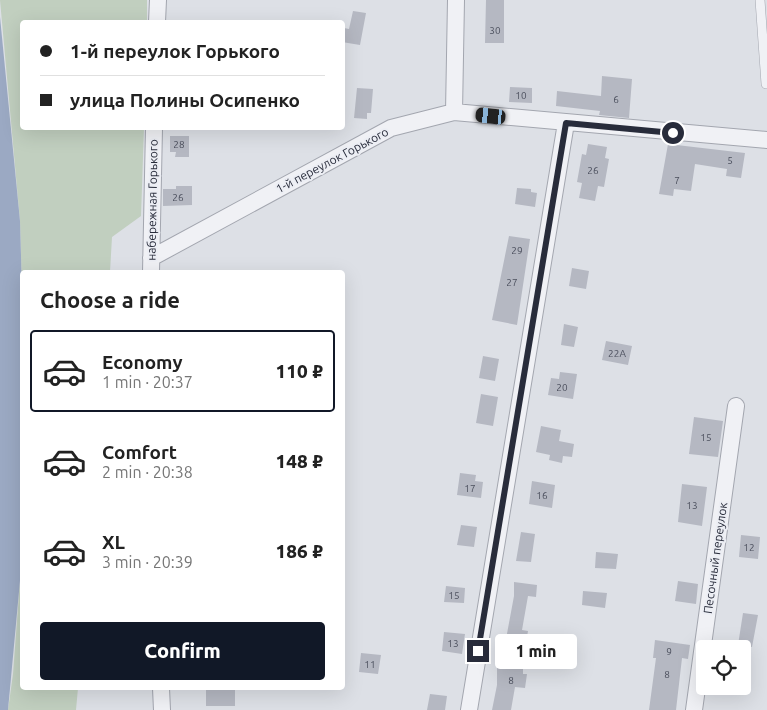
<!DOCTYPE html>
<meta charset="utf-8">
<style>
body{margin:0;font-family:Ubuntu,sans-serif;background:#f6f6f6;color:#222;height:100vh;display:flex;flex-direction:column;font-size:19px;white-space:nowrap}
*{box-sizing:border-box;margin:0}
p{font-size:16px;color:#767676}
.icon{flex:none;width:28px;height:28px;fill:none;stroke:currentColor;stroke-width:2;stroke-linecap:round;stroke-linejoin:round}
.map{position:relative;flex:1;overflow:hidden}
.panel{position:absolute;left:20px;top:270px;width:325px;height:420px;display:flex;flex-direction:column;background:#fff;border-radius:5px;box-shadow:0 5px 20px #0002}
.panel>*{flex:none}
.banner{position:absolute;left:20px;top:20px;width:325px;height:110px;border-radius:5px;box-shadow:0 5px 20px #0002;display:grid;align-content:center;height:110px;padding:0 20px;background:#fff}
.buttons{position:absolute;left:696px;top:640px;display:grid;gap:10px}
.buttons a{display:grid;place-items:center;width:55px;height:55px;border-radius:5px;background:#fff;box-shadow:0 5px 20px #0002;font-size:25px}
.end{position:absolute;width:22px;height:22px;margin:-11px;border:6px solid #282c3b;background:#fff;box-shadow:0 0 0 2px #fff}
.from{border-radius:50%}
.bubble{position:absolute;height:35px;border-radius:5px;background:#fff;box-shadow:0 5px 20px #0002;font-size:16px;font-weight:800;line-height:35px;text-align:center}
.car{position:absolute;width:15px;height:30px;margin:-15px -8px;border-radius:6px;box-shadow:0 0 4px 1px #0007;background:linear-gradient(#222 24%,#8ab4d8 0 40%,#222 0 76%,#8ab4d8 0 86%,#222 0)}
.banner b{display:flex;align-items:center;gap:18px;height:48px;font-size:19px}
.banner b+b{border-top:1px solid #e0e0e0}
.banner i{width:12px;height:12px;background:#222}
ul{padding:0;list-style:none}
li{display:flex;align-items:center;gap:15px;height:82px;margin:0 10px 8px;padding:0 10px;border:2px solid transparent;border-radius:5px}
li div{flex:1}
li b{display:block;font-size:19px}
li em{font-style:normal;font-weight:800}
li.on{border-color:#111827}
li>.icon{width:45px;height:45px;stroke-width:1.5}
h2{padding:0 20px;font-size:22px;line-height:60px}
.cta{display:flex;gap:10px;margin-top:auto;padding:10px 20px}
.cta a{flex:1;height:58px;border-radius:5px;background:#111827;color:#fff;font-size:20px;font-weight:800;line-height:58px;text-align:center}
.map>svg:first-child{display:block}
.green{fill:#c1cfbf}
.water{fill:#9ba9c3}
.building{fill:#b5b8c2}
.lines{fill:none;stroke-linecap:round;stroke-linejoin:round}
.lane-casing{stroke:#a3a6af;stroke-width:10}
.street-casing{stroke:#a3a6af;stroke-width:18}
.lane{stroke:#f0f1f5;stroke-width:9}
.street{stroke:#f0f1f5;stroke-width:16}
.route{stroke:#282c3b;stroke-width:6}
.labels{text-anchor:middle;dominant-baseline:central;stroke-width:4;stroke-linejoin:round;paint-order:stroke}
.number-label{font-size:10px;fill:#4b4f5d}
.street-label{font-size:12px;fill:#282c3b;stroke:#eceef4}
</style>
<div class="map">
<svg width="767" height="710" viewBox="0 0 767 710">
<rect width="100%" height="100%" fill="#dde0e6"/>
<!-- green -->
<path class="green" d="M0 0H147V22H22V128H144L141 216 112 237 110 272H22V291L20 221Z
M22 554V688H78L76 710H8L13 674Z"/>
<!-- water -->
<path class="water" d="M0 17 20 221 22 291V559L8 710H0Z"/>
<!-- building -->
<path class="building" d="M486 0H504V43H485Z
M353 11 366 13 360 45 342 42 344 28 349 29Z
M602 76 632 79 629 118 599 115 600 111 556 106 557 91 601 96Z
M510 87 532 88V103L509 102Z
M357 88 373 89 371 113H367V119L354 118Z
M170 136H189V157H175L176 152H170Z
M588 144 607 147 605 158 609 159 604 187 598 186 595 201 579 198 582 183 577 182 582 154 586 155Z
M668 144 745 153 741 178 726 176 727 169 695 164 691 191 674 189 673 196 659 194Z
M176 186H192V205L163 206V189H176Z
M517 188 531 189V192L537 193 535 207 515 204Z
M509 236 530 239 517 325 492 320Z
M572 268 589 271 586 289 569 286Z
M564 324 578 327 574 347 561 345Z
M606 341 632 346 628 365 602 360Z
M483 356 499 359 495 381 479 378Z
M560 372 577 374 573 399 548 395 551 378 559 379Z
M481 394 498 397 493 426 476 423Z
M694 417 723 421 718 457 689 454Z
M541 426 561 430 559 441 574 444 572 457 563 456 562 463 549 460 550 455 536 452Z
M460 473 476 475 475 481 483 482 481 498 457 495Z
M532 481 555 485 552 508 529 504Z
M682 484 707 487 702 526 678 522Z
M461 525 477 527 474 547 457 545Z
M521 532 535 534 531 562 516 561Z
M741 535 760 537 758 559 739 557Z
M596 552 618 554 616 569 595 568Z
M678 581 698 584 696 604 675 601Z
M514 582 537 585 536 597 528 596 522 630 528 631 522 665 523 666V674H527L525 688 515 687 511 710H492L497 685V663L507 664 511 640 506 639 514 596Z
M446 586 465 588 464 603 444 602Z
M583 591 607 593 605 608 582 605Z
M743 613 758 615 752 647 738 645Z
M444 632 465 634 462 654 442 651Z
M655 640 690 645 688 659 682 658 676 710H649L656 658H653Z
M361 653 381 655 378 674 359 672Z
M206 688H235V706H206Z
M430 694 447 696 445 710H427Z"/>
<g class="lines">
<defs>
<path id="lane" d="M760 0 766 84"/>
<path id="street" d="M157 22 158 0
M454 112 456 0
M151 258 391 128 454 112 767 140
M151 272 154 128
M161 688 162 710
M469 710 566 123
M694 710 736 406"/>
</defs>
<!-- lane casing -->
<use href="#lane" class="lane-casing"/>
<!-- street casing -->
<use href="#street" class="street-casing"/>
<!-- lane -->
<use href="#lane" class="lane"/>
<!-- street -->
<use href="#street" class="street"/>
</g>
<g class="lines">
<!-- route -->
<path class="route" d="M478 651 566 123 673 133"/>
</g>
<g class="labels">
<!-- number labels -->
<g class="number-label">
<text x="495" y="30">30</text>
<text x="521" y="95">10</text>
<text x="616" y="99">6</text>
<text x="179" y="144">28</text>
<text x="730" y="160">5</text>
<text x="593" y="170">26</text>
<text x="677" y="180">7</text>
<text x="178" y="197">26</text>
<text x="517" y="250">29</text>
<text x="512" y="282">27</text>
<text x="617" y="353">22А</text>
<text x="562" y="387">20</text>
<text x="706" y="437">15</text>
<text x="470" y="488">17</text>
<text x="542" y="495">16</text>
<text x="692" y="505">13</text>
<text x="749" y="547">12</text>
<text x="454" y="595">15</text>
<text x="453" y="643">13</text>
<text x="669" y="651">9</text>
<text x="370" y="664">11</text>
<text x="667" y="674">8</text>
<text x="511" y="680">8</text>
</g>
<!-- street labels -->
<g class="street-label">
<text transform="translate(332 160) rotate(-28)">1-й переулок Горького</text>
<text transform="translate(152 200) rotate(-89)">набережная Горького</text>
<text transform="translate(715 558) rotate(-82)">Песочный переулок</text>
</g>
</g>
</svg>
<div class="buttons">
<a><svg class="icon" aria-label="locate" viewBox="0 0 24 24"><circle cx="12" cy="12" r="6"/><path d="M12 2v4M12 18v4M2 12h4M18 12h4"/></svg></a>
</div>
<i class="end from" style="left:673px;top:133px"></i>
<i class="end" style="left:478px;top:651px"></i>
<div class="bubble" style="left:495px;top:634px;width:82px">1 min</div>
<i class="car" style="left:491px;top:116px;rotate:276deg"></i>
<div class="banner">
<b><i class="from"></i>1-й переулок Горького</b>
<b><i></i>улица Полины Осипенко</b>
</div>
<section class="panel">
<h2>Choose a ride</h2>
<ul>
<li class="on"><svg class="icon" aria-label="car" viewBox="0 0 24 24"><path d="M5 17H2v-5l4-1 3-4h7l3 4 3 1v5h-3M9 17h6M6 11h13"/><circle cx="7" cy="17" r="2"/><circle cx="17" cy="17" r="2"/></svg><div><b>Economy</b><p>1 min · 20:37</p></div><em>110 ₽</em></li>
<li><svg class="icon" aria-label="car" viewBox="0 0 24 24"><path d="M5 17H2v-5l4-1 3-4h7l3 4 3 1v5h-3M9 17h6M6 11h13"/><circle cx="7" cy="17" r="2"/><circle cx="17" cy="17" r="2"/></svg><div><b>Comfort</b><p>2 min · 20:38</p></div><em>148 ₽</em></li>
<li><svg class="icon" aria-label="car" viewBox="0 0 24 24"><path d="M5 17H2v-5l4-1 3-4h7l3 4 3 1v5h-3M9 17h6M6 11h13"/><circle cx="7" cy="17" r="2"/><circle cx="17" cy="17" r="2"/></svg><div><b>XL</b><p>3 min · 20:39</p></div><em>186 ₽</em></li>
</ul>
<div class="cta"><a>Confirm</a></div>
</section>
</div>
